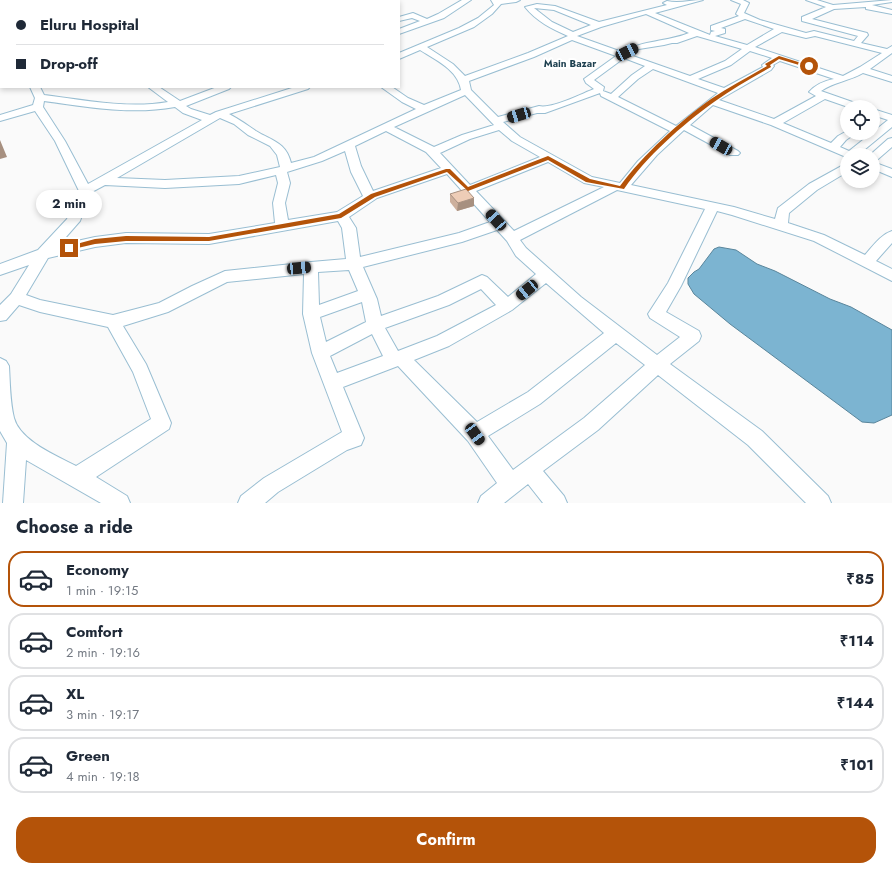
<!DOCTYPE html>
<meta charset="utf-8">
<style>
body{margin:0;font-family:Jost,sans-serif;background:#f2f2f3;color:#1f2937;height:100vh;display:flex;flex-direction:column;font-size:15px;white-space:nowrap}
*{box-sizing:border-box;margin:0}
p{font-size:13px;color:#747a83}
.icon{flex:none;width:22px;height:22px;fill:none;stroke:currentColor;stroke-width:2;stroke-linecap:round;stroke-linejoin:round}
.map{position:relative;height:503px;overflow:hidden}
.details{display:flex;flex-direction:column;background:#fff;flex:1}
.details>*{flex:none}
.hud{position:absolute;left:0px;top:0px;width:400px;height:88px;box-shadow:0 2px 6px #0003;display:grid;align-content:center;height:88px;padding:0 16px;background:#fff}
.buttons{position:absolute;left:840px;top:100px;display:grid;gap:8px}
.buttons a{display:grid;place-items:center;width:40px;height:40px;border-radius:50%;background:#fff;box-shadow:0 2px 6px #0003;font-size:20px}
.end{position:absolute;width:18px;height:18px;margin:-9px;border:5px solid #b45309;background:#fff;box-shadow:0 0 0 2px #fff}
.from{border-radius:50%}
.bubble{position:absolute;height:28px;border-radius:14px;background:#fff;box-shadow:0 2px 6px #0003;font-size:13px;font-weight:700;line-height:28px;text-align:center}
.car{position:absolute;width:12px;height:24px;margin:-12px -6px;border-radius:5px;box-shadow:0 0 3px 1px #0007;background:linear-gradient(#222 24%,#8ab4d8 0 40%,#222 0 76%,#8ab4d8 0 86%,#222 0)}
.hud b{display:flex;align-items:center;gap:14px;height:38px;font-size:15px}
.hud b+b{border-top:1px solid #e0e1e3}
.hud i{width:10px;height:10px;background:#1f2937}
ul{padding:0;list-style:none}
li{display:flex;align-items:center;gap:12px;height:56px;margin:0 8px 6px;padding:0 8px;border:2px solid #e0e1e3;border-radius:16px}
li div{flex:1}
li b{display:block;font-size:15px}
li em{font-style:normal;font-weight:700}
li.current{border-color:#b45309}
li>.icon{width:36px;height:36px;stroke-width:1.5}
h2{padding:0 16px;font-size:18px;line-height:48px}
.primary-button{display:flex;gap:8px;margin-top:auto;padding:8px 16px}
.primary-button a{flex:1;height:46px;border-radius:16px;background:#b45309;color:#fff;font-size:16px;font-weight:700;line-height:46px;text-align:center}
.map>svg:first-child{display:block}
.water{fill:#7cb4d1;stroke:#59859b}
.lines{fill:none;stroke-linecap:round;stroke-linejoin:round}
.minor-casing{stroke:#99bed2;stroke-width:2}
.secondary-casing{stroke:#99bed2;stroke-width:1}
.minor{fill:#fff;fill-rule:evenodd}
.secondary{fill:#fff;fill-rule:evenodd}
.wall{fill:#cdb09d}
.shaded-wall{fill:#a79080}
.building{fill:#eecdb7;stroke:#a79080}
.route{fill:#b45309}
.labels{text-anchor:middle;dominant-baseline:central;stroke-width:4;stroke-linejoin:round;paint-order:stroke}
.far-neighbourhood-label{font-size:10px;font-weight:bold;fill:#1d3f4f;stroke:#fff}
</style>
<div class="map">
<svg width="892" height="503" viewBox="0 0 892 503">
<rect width="100%" height="100%" fill="#fafafa"/>
<!-- water -->
<path class="water" d="M719 247 736 250 757 264 775 271 830 299 851 307 892 330V415L874 423 862 422 730 324 694 294 688 284V278L694 272 699 269 714 249Z"/>
<g class="lines">
<defs>
<path id="minor" d="M86 0H94V1H86Z
M302 0H313L314 1H303Z
M359 0H375L358 1Z
M462 0H471L444 18 399 34V29L420 21 412 18 399 21V17L413 13 427 19 438 14Z
M491 0H520L516 2 501 4 492 14 474 27 427 47 453 64 465 76 528 53 568 36C552 29 536 21 525 7L537 4 555 6 599 22 667 5 663 3 667 1C679 4 690 0 703 0L655 13 710 35 711 32 715 31 711 30V26L739 16 736 14 741 4 731 0H743L749 3 744 13 760 20 806 33 814 31 854 41 858 36 802 21V17L826 7 806 0H817L833 5 892 0V2L872 5 892 10V14L866 9V7L834 9 812 19 867 33 868 35 861 43 887 49 892 46V53L870 69 892 76V82L863 73C849 81 834 82 821 91L861 105 862 107H848L825 99 783 123 831 143 838 136 847 131V133H856L846 140 840 147 849 151 888 120 873 115V109L892 115V127L858 155H847L846 157 771 125 713 105 690 125 738 151 740 153 738 155H730L684 130 657 155 631 185 734 207 775 219 778 208 809 184 847 163V172L817 190 789 213 788 223 824 235 865 255C873 246 880 235 892 231V243L876 261 892 269V281L814 241 732 215 717 211 681 286 666 312 699 331 701 336 699 341 670 364 762 431 828 496 831 503H806L748 445 658 375 598 430 543 471 564 496 567 503H543L528 484 504 503H478L481 496 497 483 468 441 398 366 343 387 364 438 361 445 347 450 278 492 265 503H238L241 496 264 478 342 432 312 353 303 314 304 274 227 282 168 312 123 326 146 364 171 423 169 429 96 477 127 496 130 503H101L26 460 23 503H3L7 443 0 431V358L6 361 9 366C10 383 10 402 14 418 20 441 57 456 76 466L151 419 133 372 108 327 40 312 19 305 6 320 0 321V305L11 294 29 265 0 275V264L38 250 67 219 79 191 55 141 35 111 0 121V115L33 105 35 98 30 87H40L44 95C85 100 127 109 168 102L148 87H159L180 101 217 87H231L229 89 186 106 191 109 210 115 216 112 295 87H310L308 89 229 114C239 119 247 125 256 131 272 141 286 142 291 163L314 157 416 109 402 102 381 87H392L408 98 424 105 461 90C458 70 436 60 420 50L399 59V53L459 28 478 18 494 5ZM534 8 554 10 591 25 573 32 552 22ZM646 14 689 33C667 42 643 40 622 52L577 36 601 27ZM745 19 774 29 747 45 715 36 725 33V29L721 28ZM782 32 806 38 815 36 882 53 860 67 843 76 755 47ZM697 36 742 49 725 61 690 76 630 55 639 49 664 45 672 43H677ZM572 40 616 56 584 79 586 83 594 89C581 94 552 109 539 106L498 117 471 90 469 81 534 57ZM750 51 772 58 762 65 763 67 724 88 698 79 731 65ZM624 58 645 66 632 75 611 94 603 91 604 87 594 80ZM780 61 834 79C824 81 816 84 809 92L816 96 774 119 719 100 771 70 774 66 773 65ZM653 69 718 93 676 126 618 97 638 79ZM600 93 601 96 670 131 638 161 620 183 592 177 520 137 503 122 537 113H545ZM465 95 494 125 462 135 434 147 394 127ZM44 101C88 107 131 115 175 107L183 113 202 120 88 184 65 141 43 107ZM220 118 234 124 248 135 270 146 277 155 280 167 239 176 165 180 117 178ZM499 130 512 141 540 157 470 185 440 153 470 139ZM386 131 426 152 441 168 373 191 361 166 355 146ZM345 151 351 172 363 196 337 212 288 220 285 203 290 183 287 172 322 161ZM548 162 584 183 604 187 514 231 476 191ZM447 174 490 222 459 233 360 257 356 228 349 217 377 198ZM276 175 278 183 273 203 275 223 209 234 126 233 95 237 59 245 80 221 90 193 105 185 165 188 239 184ZM617 190 705 209 668 283 648 314 650 318 680 337 657 355 581 297 526 248 520 240ZM338 221 342 228 346 259 311 262 225 271 192 286 159 303 113 315 40 300 26 295 48 258 95 247 126 243 209 244ZM497 230 507 241 516 256 536 274 508 297 487 277 482 275 438 296 381 316 377 299 363 267 462 242ZM349 270 358 291 319 305 318 272ZM546 283 604 333 528 392 477 422 414 360 449 346 512 310ZM481 289 496 305 437 336 398 351 385 328 449 305ZM362 302 366 322 326 342 320 317ZM372 334 383 356 337 373 330 356ZM616 343 645 365 584 418 513 470 488 436 540 404Z
M0 31H1V37H0Z
M0 78H1V84H0Z
M892 138V147L877 160 873 161V155H870L888 139Z
M873 162 892 169V177L873 169Z"/>
<path id="secondary" d="M51 0H66L50 1Z
M0 6H1L0 13Z"/>
</defs>
<!-- minor casing -->
<use href="#minor" class="minor-casing"/>
<!-- secondary casing -->
<use href="#secondary" class="secondary-casing"/>
<!-- minor -->
<use href="#minor" class="minor"/>
<!-- secondary -->
<use href="#secondary" class="secondary"/>
</g>
<!-- wall -->
<path class="wall" d="M450 194 474 206 457 211 450 202Z"/>
<!-- shaded-wall -->
<path class="shaded-wall" d="M0 140 7 157 0 159Z
M474 198V206L457 211 458 203Z"/>
<!-- building -->
<path class="building" d="M466 189 474 198 458 203 450 194Z"/>
<!-- route -->
<path class="route" d="M779 56 811 66 809 68 779 59 770 65 771 67C752 78 732 89 714 102 681 126 647 156 624 189L586 182 548 160 468 191 447 172 375 197 341 218 209 241H126L95 244 69 250 65 248 69 246 95 239 126 236 209 237 339 214 371 194 446 169H450L468 187 548 156 590 179 620 186C643 155 680 121 711 99 729 87 748 77 767 66L765 64Z"/>
<g class="labels">
<!-- far-neighbourhood labels -->
<g class="far-neighbourhood-label">
<text x="570" y="63">Main Bazar</text>
</g>
</g>
</svg>
<div class="buttons">
<a><svg class="icon" aria-label="locate" viewBox="0 0 24 24"><circle cx="12" cy="12" r="6"/><path d="M12 2v4M12 18v4M2 12h4M18 12h4"/></svg></a>
<a><svg class="icon" aria-label="layers" viewBox="0 0 24 24"><path d="M12 4l9 5-9 5-9-5zM3 14l9 5 9-5"/></svg></a>
</div>
<i class="end from" style="left:809px;top:66px"></i>
<i class="end" style="left:69px;top:248px"></i>
<div class="bubble" style="left:36px;top:190px;width:66px">2 min</div>
<i class="car" style="left:627px;top:52px;rotate:63deg"></i>
<i class="car" style="left:519px;top:115px;rotate:254deg"></i>
<i class="car" style="left:721px;top:146px;rotate:299deg"></i>
<i class="car" style="left:496px;top:220px;rotate:318deg"></i>
<i class="car" style="left:299px;top:268px;rotate:85deg"></i>
<i class="car" style="left:527px;top:290px;rotate:231deg"></i>
<i class="car" style="left:475px;top:434px;rotate:144deg"></i>
<div class="hud">
<b><i class="from"></i>Eluru Hospital</b>
<b><i></i>Drop-off</b>
</div>
</div>
<section class="details">
<h2>Choose a ride</h2>
<ul>
<li class="current"><svg class="icon" aria-label="car" viewBox="0 0 24 24"><path d="M5 17H2v-5l4-1 3-4h7l3 4 3 1v5h-3M9 17h6M6 11h13"/><circle cx="7" cy="17" r="2"/><circle cx="17" cy="17" r="2"/></svg><div><b>Economy</b><p>1 min · 19:15</p></div><em>₹85</em></li>
<li><svg class="icon" aria-label="car" viewBox="0 0 24 24"><path d="M5 17H2v-5l4-1 3-4h7l3 4 3 1v5h-3M9 17h6M6 11h13"/><circle cx="7" cy="17" r="2"/><circle cx="17" cy="17" r="2"/></svg><div><b>Comfort</b><p>2 min · 19:16</p></div><em>₹114</em></li>
<li><svg class="icon" aria-label="car" viewBox="0 0 24 24"><path d="M5 17H2v-5l4-1 3-4h7l3 4 3 1v5h-3M9 17h6M6 11h13"/><circle cx="7" cy="17" r="2"/><circle cx="17" cy="17" r="2"/></svg><div><b>XL</b><p>3 min · 19:17</p></div><em>₹144</em></li>
<li><svg class="icon" aria-label="car" viewBox="0 0 24 24"><path d="M5 17H2v-5l4-1 3-4h7l3 4 3 1v5h-3M9 17h6M6 11h13"/><circle cx="7" cy="17" r="2"/><circle cx="17" cy="17" r="2"/></svg><div><b>Green</b><p>4 min · 19:18</p></div><em>₹101</em></li>
</ul>
<div class="primary-button"><a>Confirm</a></div>
</section>
